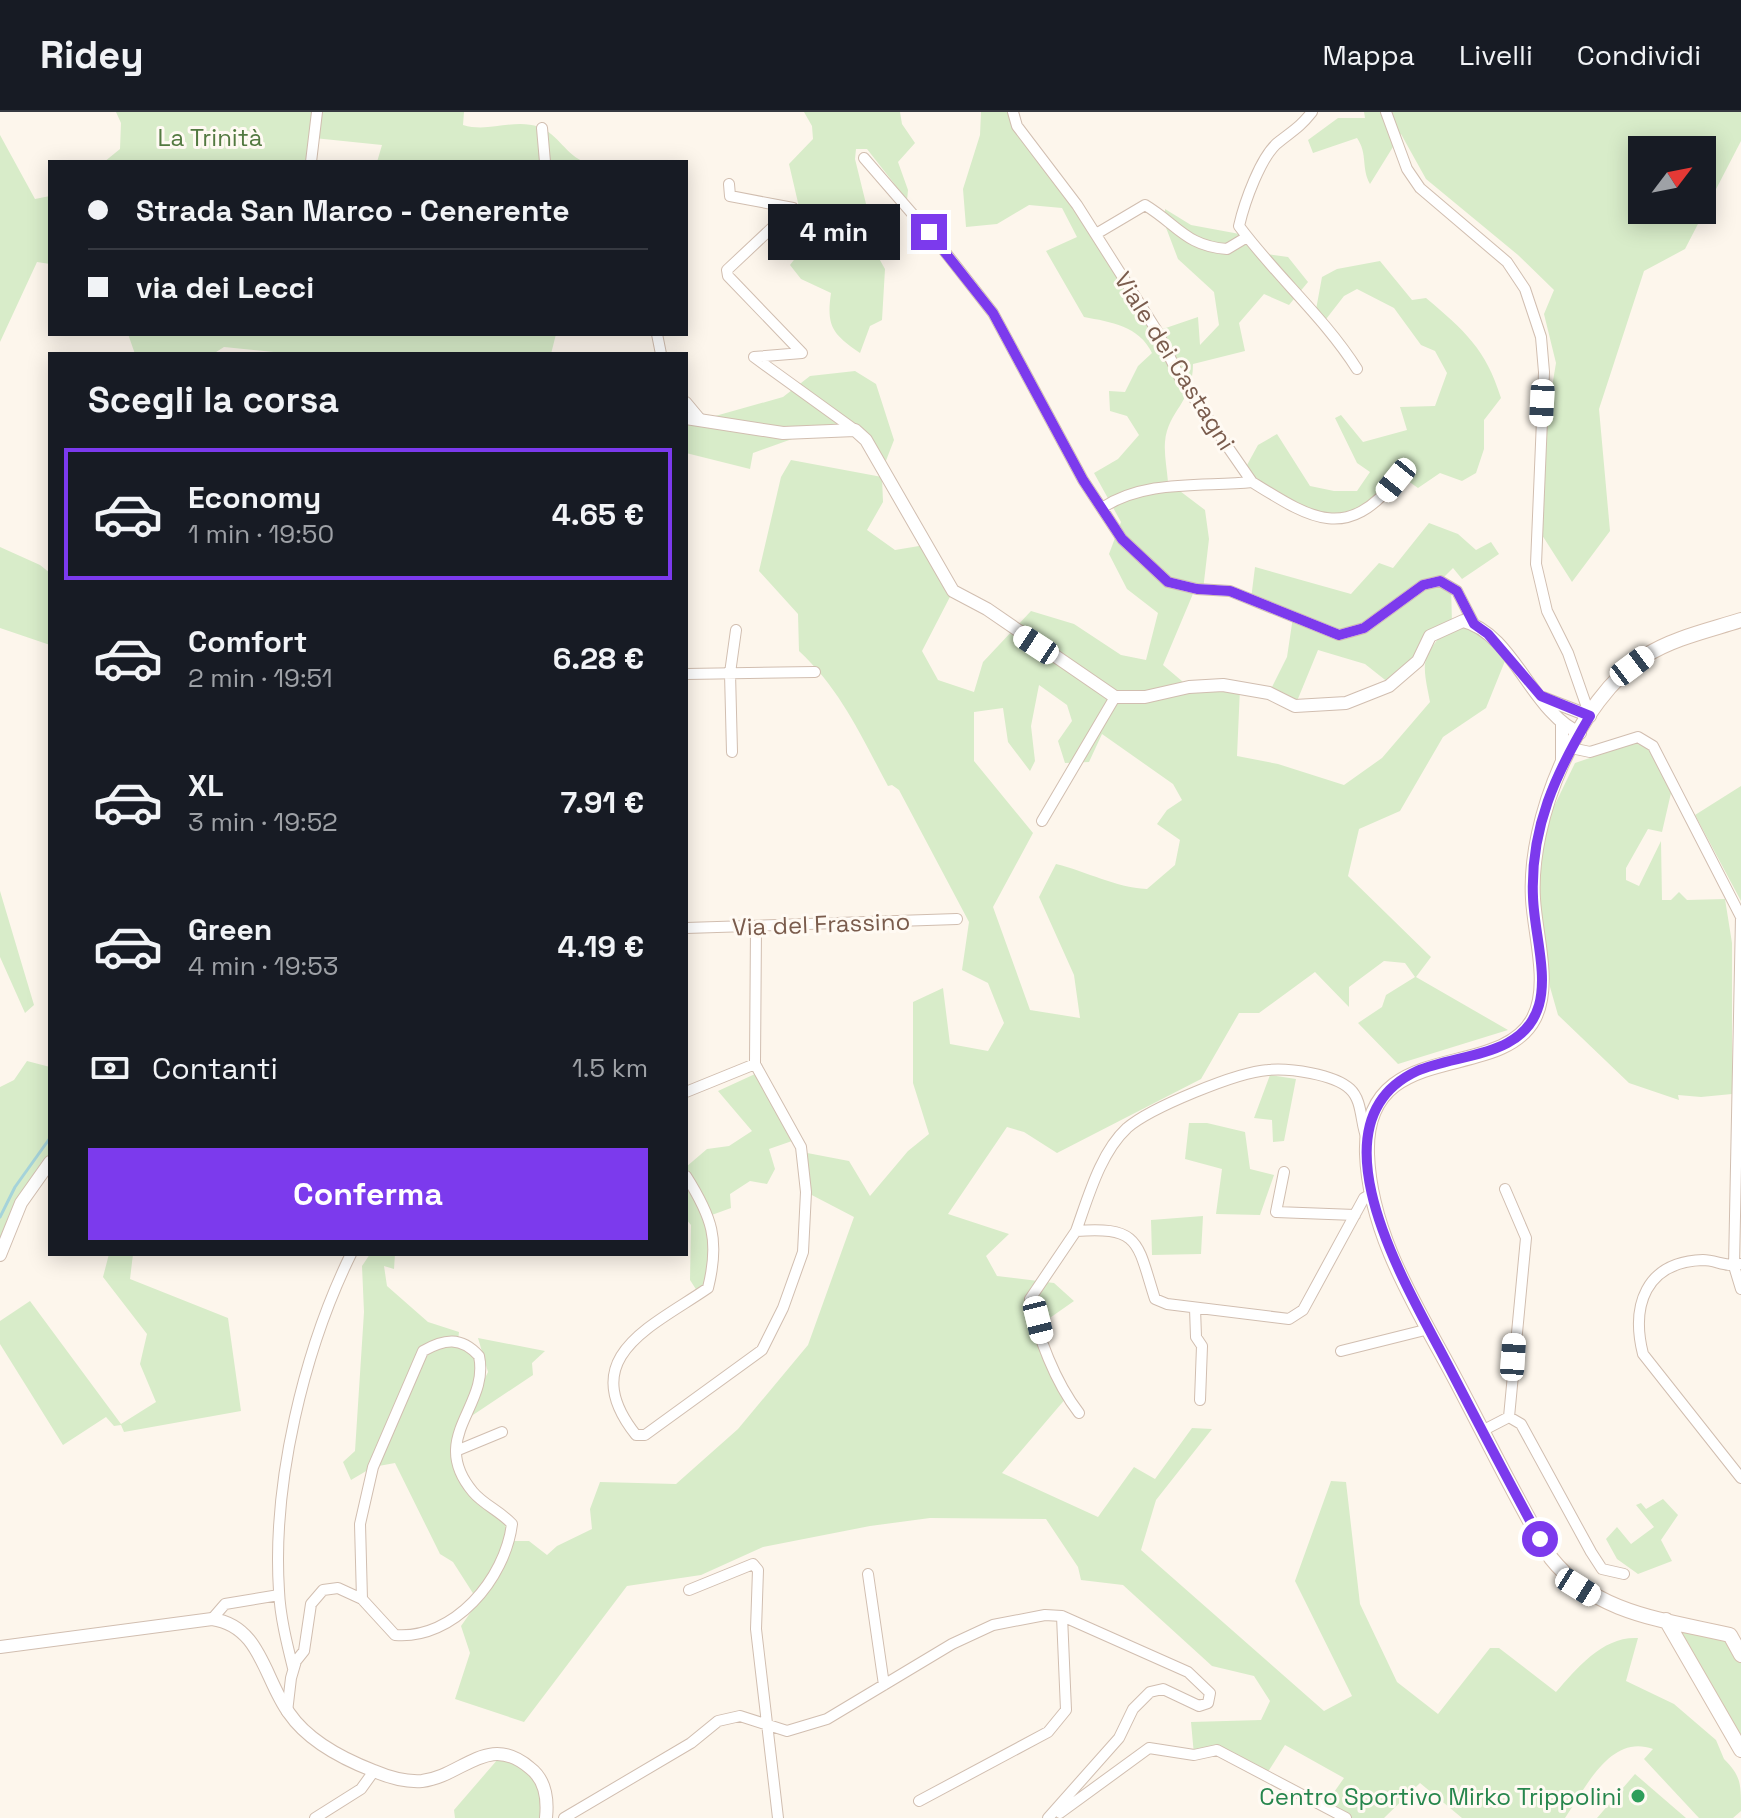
<!DOCTYPE html>
<html lang="it">
<meta charset="utf-8">
<style>
body{margin:0;font-family:"Space Grotesk",sans-serif;background:#20242c;color:#f1f3f6;height:100vh;display:flex;flex-direction:column;font-size:30px;white-space:nowrap}
*{box-sizing:border-box;margin:0}
p{font-size:26px;color:#9ea1a6}
.icon{flex:none;width:44px;height:44px;fill:none;stroke:currentColor;stroke-width:2;stroke-linecap:round;stroke-linejoin:round}
.map{position:relative;flex:1;overflow:hidden}
.side{position:absolute;left:48px;top:240px;width:640px;height:904px;display:flex;flex-direction:column;background:#171b24;border-radius:0px;box-shadow:0 4px 20px #0003}
.side>*{flex:none}
.hud{position:absolute;left:48px;top:48px;width:640px;height:176px;border-radius:0px;box-shadow:0 4px 20px #0003;display:grid;align-content:center;height:176px;padding:0 40px;background:#171b24}
.needle{width:52px;rotate:58deg}
.tools{position:absolute;left:1628px;top:24px;display:grid;gap:16px}
.tools a{display:grid;place-items:center;width:88px;height:88px;border-radius:0px;background:#171b24;box-shadow:0 4px 20px #0003;font-size:40px}
.end{position:absolute;width:36px;height:36px;margin:-18px;border:10px solid #7c3aed;background:#fff;box-shadow:0 0 0 4px #fff}
.from{border-radius:50%}
.bubble{position:absolute;height:56px;border-radius:0px;background:#171b24;box-shadow:0 4px 20px #0003;font-size:26px;font-weight:600;line-height:56px;text-align:center}
.car{position:absolute;width:24px;height:48px;margin:-24px -12px;border-radius:10px;box-shadow:0 0 6px 2px #0007;background:linear-gradient(#fff 24%,#345 0 40%,#fff 0 76%,#345 0 86%,#fff 0)}
.hud b{display:flex;align-items:center;gap:28px;height:76px;font-size:30px}
.hud b+b{border-top:2px solid #363941}
.hud i{width:20px;height:20px;background:#f1f3f6}
ul{padding:0;list-style:none}
li{display:flex;align-items:center;gap:24px;height:132px;margin:0 16px 12px;padding:0 24px;border:4px solid transparent;border-radius:0px}
li div{flex:1}
li b{display:block;font-size:30px}
li em{font-style:normal;font-weight:600}
li.active{border-color:#7c3aed}
li>.icon{width:72px;height:72px;stroke-width:1.5}
h2{padding:0 40px;font-size:36px;line-height:96px}
.pay{display:flex;align-items:center;gap:20px;height:88px;padding:0 40px;font-size:30px}
.pay p{margin-inline-start:auto}
.primary-button{display:flex;gap:16px;margin-top:auto;padding:16px 40px}
.primary-button a{flex:1;height:92px;border-radius:0px;background:#7c3aed;color:#fff;font-size:32px;font-weight:600;line-height:92px;text-align:center}
header{display:flex;align-items:center;gap:48px;box-sizing:border-box;height:112px;padding:0 40px;background:#171b24;border-bottom:2px solid #363941}
header strong{font-size:38px}
nav{display:flex;gap:44px;margin-inline-start:auto;font-size:28px}
.map>svg:first-child{display:block}
.green{fill:#d8ecc9;fill-rule:evenodd}
.lines{fill:none;stroke-linecap:round;stroke-linejoin:round}
.stream{stroke:#a5d3da;stroke-width:3}
.minor-casing{stroke:#d1beb0;stroke-width:12}
.tertiary-casing{stroke:#d1beb0;stroke-width:14}
.secondary-casing{stroke:#d6c0b0;stroke-width:16}
.minor{stroke:#fff;stroke-width:10}
.tertiary{stroke:#fff;stroke-width:12}
.secondary{stroke:#fff;stroke-width:14}
.route{stroke:#7c3aed;stroke-width:10}
.leisure-dot{fill:#2e9e5b;stroke:#fffaf3;stroke-width:3}
.labels{text-anchor:middle;dominant-baseline:central;stroke-width:6;stroke-linejoin:round;paint-order:stroke}
.park-label{font-size:24px;fill:#537a41;stroke:#fffaf3}
.street-label{font-size:24px;fill:#7a5c4d;stroke:#fffaf3}
.leisure-label{font-size:24px;fill:#27864d;stroke:#fffaf3;text-anchor:end}
</style>
<header>
<strong>Ridey</strong>
<nav><a>Mappa</a><a>Livelli</a><a>Condividi</a></nav>
</header>
<div class="map">
<svg width="1741" height="1706" viewBox="0 0 1741 1706">
<rect width="100%" height="100%" fill="#fdf6ec"/>
<!-- green -->
<path class="green" d="M116 0H464L463 13C489 21 514 6 539 15 558 22 567 44 585 50H377L382 33 314 26 310 50H104L120 37 121 11Z
M804 0H900L902 12 915 31 898 50 908 78 907 88 867 37H856L855 47 868 100V127L885 157 882 208 870 214 860 241C833 222 826 215 831 181L801 167 790 153 797 144 825 146 834 133 827 117 799 95 789 52 813 27 812 14Z
M981 0H1013L1157 219 1198 205 1200 233 1219 213 1214 180 1178 147 1165 113V97L1191 113 1245 123 1260 141 1288 145 1308 170 1289 193 1264 182 1239 211 1245 239 1193 252C1193 291 1168 298 1165 330 1164 343 1167 357 1168 370L1205 398 1209 427 1203 478 1195 477 1163 553 1189 575 1240 576 1237 644 1278 652 1344 673 1382 646 1430 590C1428 578 1424 564 1425 552 1426 543 1434 531 1440 525 1466 498 1488 529 1505 549L1486 596 1443 625 1400 699 1359 717 1348 764 1431 845 1416 865 1508 918 1398 952 1358 911 1382 895 1386 883 1415 865 1405 851 1384 849 1349 875V895L1315 860 1259 901H1239L1201 967 1057 1041 1024 1020 1007 1015 948 1102 1009 1122 986 1144 997 1164 1054 1171 1074 1189 1044 1210V1234L1067 1285 1002 1361 1098 1405 1134 1355 1155 1367 1192 1316 1212 1317 1156 1388 1141 1438 1324 1599 1352 1584 1295 1469 1331 1369 1346 1370 1360 1492 1397 1570 1438 1602 1490 1536H1499L1556 1580C1577 1556 1603 1524 1638 1526L1626 1569 1674 1592 1716 1628 1724 1647C1741 1664 1741 1671 1741 1699L1733 1706H1699L1644 1647 1653 1637C1610 1621 1585 1677 1565 1706H1462L1420 1671 1384 1706H1346L1325 1693 1344 1666 1285 1633 1266 1663 1217 1638 1194 1643 1191 1610 1261 1608 1270 1589 1254 1564 1212 1554 1123 1473 1081 1468 1078 1455 1046 1407 930 1406 870 1414 763 1435 701 1463 627 1474 524 1610 455 1587 470 1541 461 1514 507 1449 514 1429H529L547 1443 557 1434 592 1417 590 1397 600 1370 676 1372 738 1317 808 1233 854 1105 806 1080 802 1040 849 1049 870 1084 908 1039 929 1022 913 971V890L943 876 950 932 988 939 1004 911 988 871 962 858 969 810 899 678 892 673 888 674C861 624 841 578 799 539L798 502 759 459 781 365 791 348 882 365 883 390 867 418 895 438 925 433 953 479 922 539 938 568 974 580 983 550 1031 499 1074 512 1121 543 1146 548 1158 501 1127 477 1109 442 1121 410 1094 361 1118 347 1139 323 1127 304 1110 299 1109 279 1125 280 1138 254 1152 241C1139 214 1111 210 1084 205L1046 139 1077 125 1062 96 1029 93 997 112 966 115 963 77 980 23ZM1039 573 1067 593 1072 609 1058 629 1065 651 1089 650 1102 622 1173 672 1182 688 1167 698 1157 712 1180 728 1175 753 1147 777C1114 775 1088 760 1056 752L1039 785 1074 863 1080 906 1030 898 993 795 1033 721 974 649V600L1003 596 1008 630 1030 659 1035 649 1031 614Z
M1364 0H1741V29L1685 137 1644 159 1599 297 1610 419 1572 470 1542 423 1548 299 1556 251 1544 202 1554 178 1518 143 1426 67 1401 22 1370 72C1361 56 1368 42 1357 26L1313 41 1308 28 1338 6H1365ZM1642 38H1702V98H1642Z
M0 23 35 87 50 84V152L37 150 0 230Z
M1380 149 1412 188 1426 186C1464 218 1486 237 1501 286L1484 308V337L1476 361 1462 369 1440 361 1418 376 1401 364 1383 385 1335 408 1252 370 1247 353 1258 333 1277 322 1310 374 1334 379H1357L1370 360 1357 351 1335 306 1341 303 1363 330 1407 318 1400 295 1435 294 1447 261 1435 239 1421 233 1394 196 1357 177 1344 184 1323 211 1315 203 1322 165 1337 157Z
M128 222H556L551 242H294L224 235 213 242H135Z
M855 259 876 272 894 328 882 359 851 315 806 322 753 341 750 357 686 341V306L701 308 783 285 810 264Z
M1429 411 1458 422 1476 438 1491 430 1499 442 1462 467 1453 456 1441 468 1451 472 1452 512 1430 524 1418 549 1389 571 1365 552 1318 538 1295 594 1269 581 1287 545 1293 505 1251 487 1255 455 1351 482 1379 451 1393 456Z
M0 435 40 453 50 461V533L0 516Z
M1634 631 1651 636 1671 681 1662 720 1648 717 1626 756V768L1639 774 1661 729 1662 788H1671L1679 780 1687 788 1725 787 1732 831V982L1701 985 1678 983 1679 988 1629 971 1558 903 1550 875 1539 778 1545 713 1575 651Z
M1741 674V789L1695 703Z
M0 779 34 893 25 901 0 845Z
M27 949 50 955V1050L21 1091 0 1143V975L14 968Z
M755 962 792 1029 769 1037 775 1057 767 1072 750 1069 730 1082 731 1096 709 1104 708 1176 699 1182 690 1168 691 1113 686 1107V1055L707 1037 729 1034 752 1019 718 979Z
M1270 963 1296 967 1284 1029 1273 1030 1272 1008 1254 1006Z
M1189 1011H1207L1245 1020 1250 1057 1274 1063 1260 1103 1216 1102 1222 1057 1185 1047Z
M1203 1104 1201 1142 1152 1143 1151 1108Z
M109 1142H133L130 1167 228 1206 241 1299 124 1320 121 1313 114 1314 106 1305 63 1333 0 1232V1209L30 1189 121 1312 156 1290 140 1252 147 1222 103 1165Z
M370 1142H395L394 1157 384 1154 387 1174 428 1210 459 1220 458 1229 471 1235 482 1272 488 1260 478 1226 545 1239 532 1251 533 1263 461 1311 462 1364 512 1412 510 1429 476 1486 453 1450 440 1442 395 1351 373 1355 351 1368 343 1350 355 1339 364 1200 362 1154Z
M1663 1387 1678 1403 1661 1428 1672 1449 1638 1462 1617 1447 1606 1427 1617 1415 1631 1432 1654 1415 1636 1393 1641 1391 1646 1397Z
M1673 1514 1729 1527 1741 1550V1626Z
M498 1647C528 1654 546 1674 541 1706H455L454 1698Z
M1635 1662 1686 1706H1597Z"/>
<g class="lines">
<!-- stream -->
<path class="stream" d="M0 1105 15 1075 50 1026"/>
<defs>
<path id="minor" d="M1013 0 1017 14 1077 93 1157 219 1180 266 1252 370C1203 375 1145 367 1102 396
M1312 0C1300 15 1294 18 1280 29 1261 42 1244 92 1239 114 1276 164 1324 205 1357 257
M1386 0 1407 57 1420 76 1507 150 1525 177 1541 225 1544 260 1536 452 1547 499 1568 541 1590 604
M542 16 545 50
M864 46 942 136 993 201 1083 368 1122 427 1168 470 1197 477 1230 479 1339 523 1364 516 1423 473 1440 469 1457 479 1474 512
M311 50 317 0
M729 72 730 84 793 96 727 158 728 164 802 241 754 245 855 318
M1096 122 1145 93C1178 113 1186 134 1227 137L1247 125
M657 222 661 242
M686 290 701 308
M1252 370C1310 406 1346 431 1396 368
M686 562 815 560
M1571 636 1590 640 1638 625 1653 634 1741 805 1734 1154 1741 1177
M732 640 730 561 736 518
M1042 709 1115 585
M686 816 957 807
M686 980 755 952
M1284 1060 1276 1100 1355 1103
M686 1064C712 1105 720 1128 708 1176 653 1214 574 1245 636 1323H645L762 1238 783 1196 803 1140 806 1080 801 1035 755 952 756 815
M1505 1077 1526 1126 1509 1305
M1076 1119C1088 1086 1100 1041 1127 1016 1150 996 1237 960 1268 958 1289 956 1334 962 1350 977 1363 989 1360 1011 1367 1027
M1740 1152C1727 1156 1716 1148 1703 1148 1645 1150 1631 1194 1643 1242L1741 1366
M1195 1196 1196 1225 1202 1234 1200 1288
M1341 1239 1429 1217
M1079 1301C1055 1270 1038 1225 1030 1187L1076 1119C1141 1114 1137 1131 1155 1187L1167 1192 1289 1207 1303 1198 1364 1086 1371 1082
M1482 1319 1509 1305 1521 1312 1591 1440 1602 1457 1624 1462
M456 1339 502 1320
M868 1462 884 1573
M689 1478 753 1452 758 1458 756 1517 778 1706
M212 1507 225 1492 279 1483
M293 1556C287 1532 280 1504 279 1479 272 1371 304 1238 351 1142
M287 1600 291 1566 296 1549 304 1539 311 1492 323 1478 338 1476 362 1487 360 1412 373 1355 423 1239C444 1227 461 1224 479 1244 490 1295 427 1325 473 1380 484 1393 500 1399 512 1412 505 1467 454 1528 395 1523L362 1487
M919 1689 1048 1620 1066 1598 1062 1504
M1060 1701 1149 1636 1194 1643 1217 1638 1346 1706
M315 1706 361 1677 374 1659
M564 1706 691 1631 718 1609 740 1604 787 1619 827 1607 952 1532 993 1513 1045 1503 1062 1504 1188 1560 1210 1581 1208 1591 1199 1594 1163 1577 1150 1580 1133 1597 1119 1626 1048 1706"/>
<path id="tertiary" d="M686 306 783 321 855 318 866 328 953 479 987 497 1115 585H1145L1189 575 1223 573 1269 581 1295 594 1346 591 1389 574 1418 549 1430 524 1463 509C1513 521 1533 602 1580 621
M1543 586 1590 604
M1562 612V649
M0 1143 21 1091 50 1050
M0 1535 212 1507C261 1514 264 1567 289 1601 308 1629 343 1647 374 1659 388 1665 407 1670 422 1669 463 1664 488 1620 530 1656 546 1668 548 1687 546 1706"/>
<path id="secondary" d="M1741 508C1710 518 1673 526 1645 544 1577 588 1528 708 1533 787 1535 823 1551 873 1534 906 1500 972 1363 923 1367 1042 1370 1127 1422 1203 1460 1276 1490 1333 1518 1391 1551 1446 1595 1502 1665 1508 1730 1523L1741 1543
M1666 1508 1741 1638"/>
</defs>
<!-- minor casing -->
<use href="#minor" class="minor-casing"/>
<!-- tertiary casing -->
<use href="#tertiary" class="tertiary-casing"/>
<!-- secondary casing -->
<use href="#secondary" class="secondary-casing"/>
<!-- minor -->
<use href="#minor" class="minor"/>
<!-- tertiary -->
<use href="#tertiary" class="tertiary"/>
<!-- secondary -->
<use href="#secondary" class="secondary"/>
</g>
<g class="lines">
<!-- route -->
<path class="route" d="M929 120 993 201 1083 368 1122 427 1168 470 1197 477 1230 479 1339 523 1364 516 1423 473 1440 469 1457 479 1474 512 1488 522 1541 584 1590 604C1556 661 1530 716 1533 785 1534 819 1548 861 1539 893 1524 946 1458 941 1417 959 1303 1012 1413 1184 1449 1255 1479 1313 1509 1370 1540 1427"/>
</g>
<!-- markers -->
<circle class="leisure-dot" cx="1638" cy="1684" r="8"/>
<g class="labels">
<!-- park labels -->
<g class="park-label">
<text x="210" y="25">La Trinità</text>
</g>
<!-- street labels -->
<g class="street-label">
<text transform="translate(1175 249) rotate(58)">Viale dei Castagni</text>
<text transform="translate(821 812) rotate(-2)">Via del Frassino</text>
</g>
<!-- leisure labels -->
<g class="leisure-label">
<text x="1622" y="1684">Centro Sportivo Mirko Trippolini</text>
</g>
</g>
</svg>
<div class="tools">
<a><svg class="needle" viewBox="-14 -14 28 28"><path d="M0-13l5 13h-10z" fill="#e53935"/><path d="M0 13l5-13h-10z" fill="#9ea1a6"/></svg></a>
</div>
<i class="end from" style="left:1540px;top:1427px"></i>
<i class="end" style="left:929px;top:120px"></i>
<div class="bubble" style="left:768px;top:92px;width:132px">4 min</div>
<i class="car" style="left:1542px;top:291px;rotate:183deg"></i>
<i class="car" style="left:1396px;top:368px;rotate:219deg"></i>
<i class="car" style="left:1036px;top:533px;rotate:303deg"></i>
<i class="car" style="left:1632px;top:554px;rotate:53deg"></i>
<i class="car" style="left:1038px;top:1208px;rotate:166deg"></i>
<i class="car" style="left:1513px;top:1245px;rotate:4deg"></i>
<i class="car" style="left:1578px;top:1475px;rotate:122deg"></i>
<div class="hud">
<b><i class="from"></i>Strada San Marco - Cenerente</b>
<b><i></i>via dei Lecci</b>
</div>
<section class="side">
<h2>Scegli la corsa</h2>
<ul>
<li class="active"><svg class="icon" aria-label="car" viewBox="0 0 24 24"><path d="M5 17H2v-5l4-1 3-4h7l3 4 3 1v5h-3M9 17h6M6 11h13"/><circle cx="7" cy="17" r="2"/><circle cx="17" cy="17" r="2"/></svg><div><b>Economy</b><p>1 min · 19:50</p></div><em>4.65 €</em></li>
<li><svg class="icon" aria-label="car" viewBox="0 0 24 24"><path d="M5 17H2v-5l4-1 3-4h7l3 4 3 1v5h-3M9 17h6M6 11h13"/><circle cx="7" cy="17" r="2"/><circle cx="17" cy="17" r="2"/></svg><div><b>Comfort</b><p>2 min · 19:51</p></div><em>6.28 €</em></li>
<li><svg class="icon" aria-label="car" viewBox="0 0 24 24"><path d="M5 17H2v-5l4-1 3-4h7l3 4 3 1v5h-3M9 17h6M6 11h13"/><circle cx="7" cy="17" r="2"/><circle cx="17" cy="17" r="2"/></svg><div><b>XL</b><p>3 min · 19:52</p></div><em>7.91 €</em></li>
<li><svg class="icon" aria-label="car" viewBox="0 0 24 24"><path d="M5 17H2v-5l4-1 3-4h7l3 4 3 1v5h-3M9 17h6M6 11h13"/><circle cx="7" cy="17" r="2"/><circle cx="17" cy="17" r="2"/></svg><div><b>Green</b><p>4 min · 19:53</p></div><em>4.19 €</em></li>
</ul>
<div class="pay"><svg class="icon" aria-label="cash" viewBox="0 0 24 24"><path d="M3 7h18v10H3z"/><circle cx="12" cy="12" r="2"/></svg>Contanti<p>1.5 km</p></div>
<div class="primary-button"><a>Conferma</a></div>
</section>
</div>
